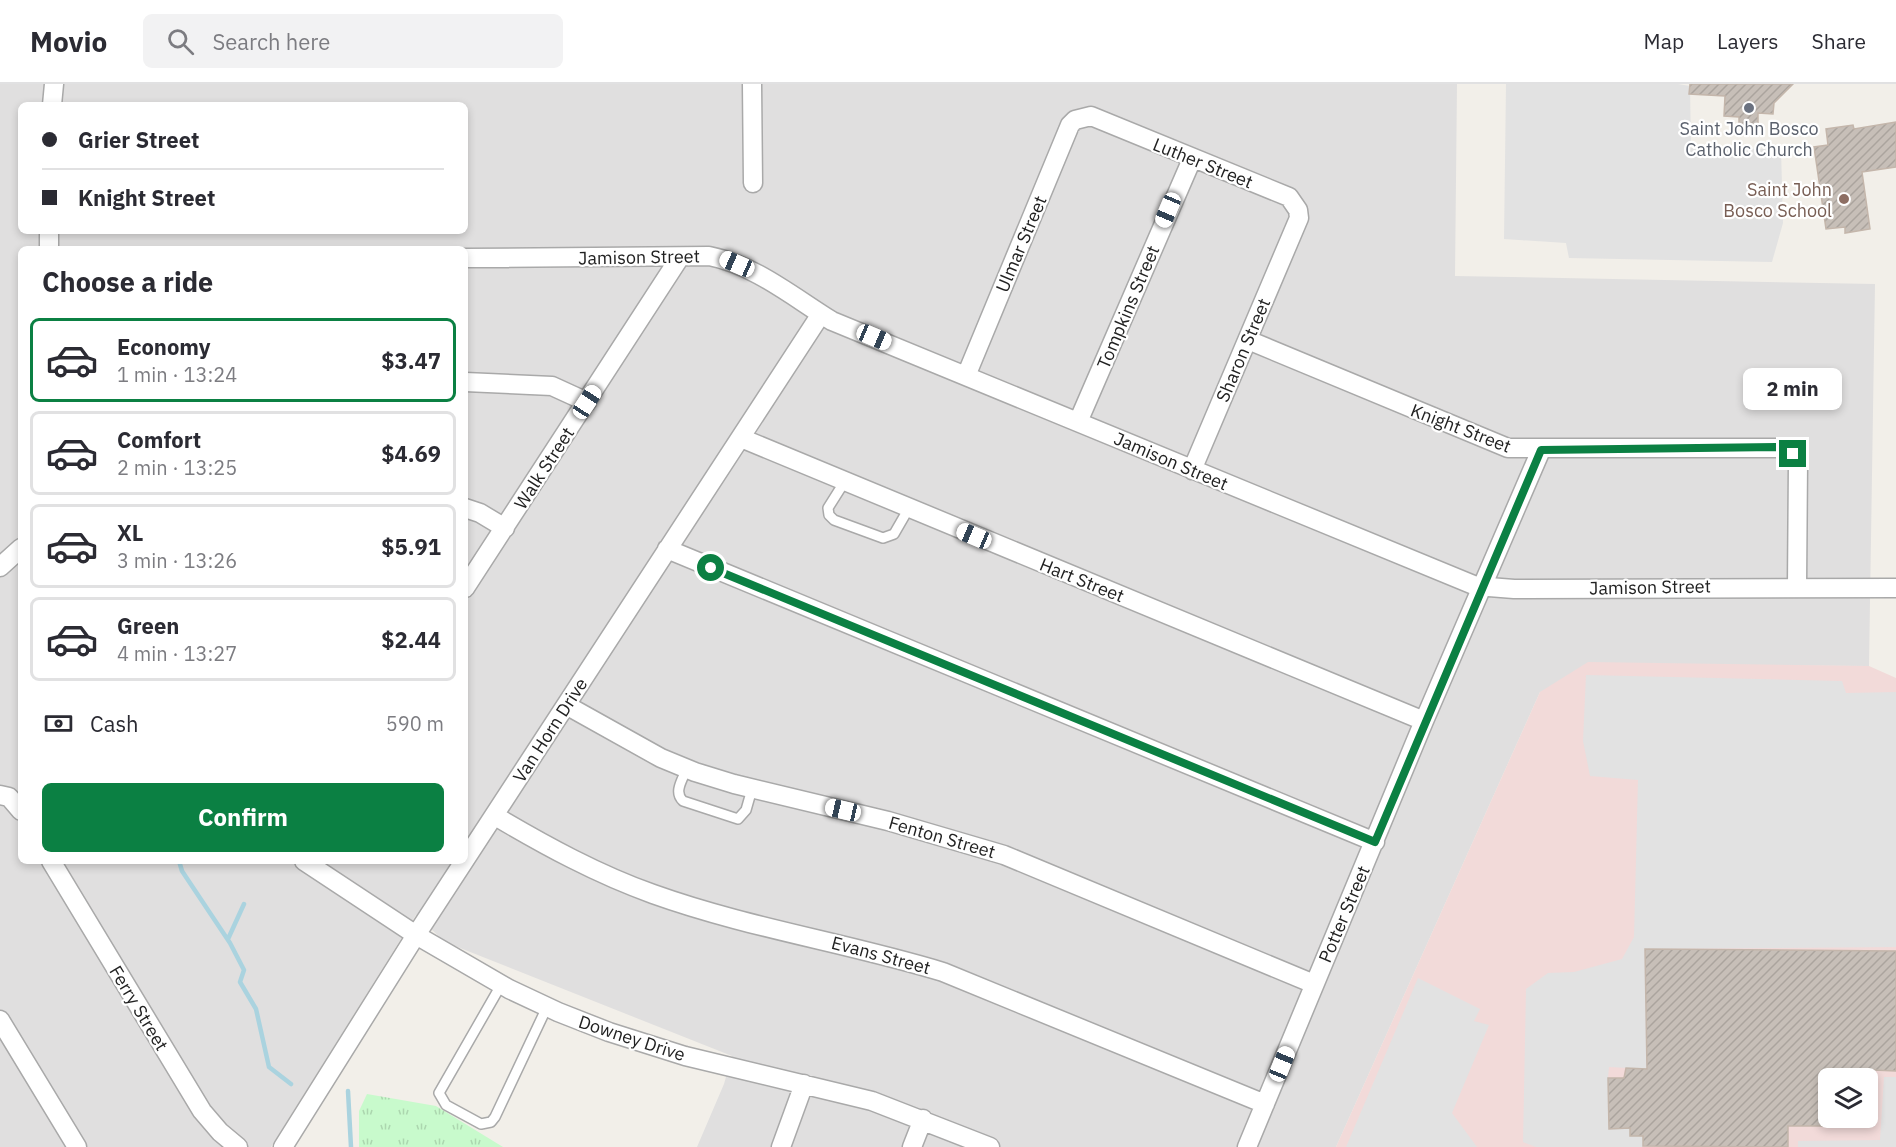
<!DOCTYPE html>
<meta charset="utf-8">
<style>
body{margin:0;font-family:"IBM Plex Sans",sans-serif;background:#f2f2f3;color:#2b2b33;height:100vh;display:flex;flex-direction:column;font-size:22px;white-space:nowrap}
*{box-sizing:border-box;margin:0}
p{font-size:20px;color:#7c7c81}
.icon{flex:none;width:33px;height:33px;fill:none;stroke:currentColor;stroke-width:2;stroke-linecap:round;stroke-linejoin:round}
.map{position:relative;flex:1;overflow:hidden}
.sheet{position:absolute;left:18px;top:162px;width:450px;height:618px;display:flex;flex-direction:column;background:#fff;border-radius:9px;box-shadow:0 3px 9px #0003}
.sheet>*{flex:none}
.guide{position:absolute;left:18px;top:18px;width:450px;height:132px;border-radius:9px;box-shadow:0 3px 9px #0003;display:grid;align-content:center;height:132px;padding:0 24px;background:#fff}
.controls{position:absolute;left:1818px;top:984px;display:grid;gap:12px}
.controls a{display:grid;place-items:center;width:60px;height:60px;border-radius:9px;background:#fff;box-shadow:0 3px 9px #0003;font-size:30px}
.end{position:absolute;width:27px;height:27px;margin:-14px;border:8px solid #0b8043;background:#fff;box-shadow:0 0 0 3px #fff}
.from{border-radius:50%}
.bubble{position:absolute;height:42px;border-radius:9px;background:#fff;box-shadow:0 3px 9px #0003;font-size:20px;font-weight:700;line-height:42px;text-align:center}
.car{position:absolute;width:18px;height:36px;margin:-18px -9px;border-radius:8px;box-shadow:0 0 4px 2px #0007;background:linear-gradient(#fff 24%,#345 0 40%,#fff 0 76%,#345 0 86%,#fff 0)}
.guide b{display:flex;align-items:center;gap:21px;height:57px;font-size:22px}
.guide b+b{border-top:2px solid #e1e1e2}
.guide i{width:15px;height:15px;background:#2b2b33}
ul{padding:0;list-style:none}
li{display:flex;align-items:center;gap:18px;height:84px;margin:0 12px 9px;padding:0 12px;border:3px solid #e1e1e2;border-radius:9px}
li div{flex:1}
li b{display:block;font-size:22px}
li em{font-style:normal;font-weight:700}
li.on{border-color:#0b8043}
li>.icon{width:54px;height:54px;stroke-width:1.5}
h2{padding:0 24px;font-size:27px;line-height:72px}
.pay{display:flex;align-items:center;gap:15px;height:66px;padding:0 24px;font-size:22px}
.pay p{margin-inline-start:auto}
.action{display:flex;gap:12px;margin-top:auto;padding:12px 24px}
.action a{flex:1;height:69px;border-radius:9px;background:#0b8043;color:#fff;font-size:24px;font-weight:700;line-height:69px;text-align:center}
header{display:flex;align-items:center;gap:36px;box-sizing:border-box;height:84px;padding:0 30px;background:#fff;border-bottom:2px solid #e1e1e2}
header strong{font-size:28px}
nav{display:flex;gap:33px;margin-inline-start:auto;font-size:21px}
.search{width:420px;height:54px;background:#f2f2f3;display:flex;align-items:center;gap:15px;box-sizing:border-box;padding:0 21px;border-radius:9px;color:#7c7c81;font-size:22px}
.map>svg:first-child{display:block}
.residential{fill:#e0dfdf;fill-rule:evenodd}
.commercial{fill:#f2dad9;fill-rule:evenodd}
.park{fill:url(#park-tufts)}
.parking{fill:#e2e2e2}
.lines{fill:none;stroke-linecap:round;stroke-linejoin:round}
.stream{stroke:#aad3df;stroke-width:4.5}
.building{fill:url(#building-hatch);stroke:#c4b6ab;stroke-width:1.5}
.service-casing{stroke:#a9a9a9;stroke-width:12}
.minor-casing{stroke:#a9a9a9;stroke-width:21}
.service{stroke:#fff;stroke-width:9}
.minor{stroke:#fff;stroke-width:18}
.route{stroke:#0b8043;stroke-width:8}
.worship-dot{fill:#6b7280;stroke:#fff;stroke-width:2}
.education-dot{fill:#8d6e63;stroke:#fff;stroke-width:2}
.labels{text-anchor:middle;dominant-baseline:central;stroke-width:4.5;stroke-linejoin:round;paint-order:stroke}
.worship-label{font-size:18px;fill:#5b616d;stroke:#fff}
.street-label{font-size:18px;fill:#222;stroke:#fff}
.education-label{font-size:18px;fill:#785e54;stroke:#fff;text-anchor:end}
</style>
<header>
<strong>Movio</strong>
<div class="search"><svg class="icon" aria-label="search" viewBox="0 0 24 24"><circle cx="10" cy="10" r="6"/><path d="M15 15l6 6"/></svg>Search here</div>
<nav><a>Map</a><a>Layers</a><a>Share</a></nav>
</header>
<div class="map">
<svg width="1896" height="1063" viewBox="0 0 1896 1063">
<defs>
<pattern id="park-tufts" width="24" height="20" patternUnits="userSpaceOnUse" patternTransform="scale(1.5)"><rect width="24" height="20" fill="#c8facc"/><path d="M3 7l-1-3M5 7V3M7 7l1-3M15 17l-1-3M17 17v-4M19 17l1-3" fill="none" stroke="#acd6af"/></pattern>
<pattern id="building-hatch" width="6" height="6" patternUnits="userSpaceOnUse" patternTransform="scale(1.5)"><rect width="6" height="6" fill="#c7bfb8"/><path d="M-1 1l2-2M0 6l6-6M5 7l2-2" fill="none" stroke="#aba49e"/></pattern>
</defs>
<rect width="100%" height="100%" fill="#f2efe9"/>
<!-- residential -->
<path class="residential" d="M0 0H1457L1455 192 1875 200 1869 582 1690 581 1540 608 1336 1063H697L724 1000 732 972 445 858 416 831 271 1063H0ZM21 21H465V147H21ZM21 165H465V777H21Z"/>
<!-- commercial -->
<path class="commercial" d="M1588 578 1869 582 1896 594V1063H1336L1540 608ZM1828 994H1868V1034H1828Z"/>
<!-- park -->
<path class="park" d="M367 1010 436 1022 503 1063H359V1027Z"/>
<!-- parking -->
<path class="parking" d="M1506 0H1678L1690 2 1691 64 1781 65 1783 139 1772 178 1569 174 1566 159 1504 155Z
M1586 591 1842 597 1846 609 1896 608V863L1645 865 1647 985 1609 983 1608 994 1609 1045 1630 1044 1631 1052H1643V1063H1536L1523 1058 1526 905 1548 889 1574 888 1622 875 1634 853 1638 696 1590 692 1583 657Z
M1418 894 1480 925 1474 937 1489 941 1452 1029 1477 1063H1346Z
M1884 993H1896V1063H1798V1057L1880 1056Z"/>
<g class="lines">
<!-- stream -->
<path class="stream" d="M179 777 182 787 230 859 244 886 240 898 256 925 269 983 291 1000
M228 855 244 820
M348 1007 351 1063"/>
</g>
<!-- building -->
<path class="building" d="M1690 0H1793L1774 19 1773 30 1758 29V41L1739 40V33L1724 32 1725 12 1689 10Z
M1896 38V83L1862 88 1870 145 1845 149V143L1826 145 1814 63 1828 61 1826 45 1853 41 1854 45Z
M1645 865 1896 867V987L1873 986 1872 994H1828V1042H1788V1063L1643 1062V1052H1630V1044L1609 1045 1608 994H1624L1626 984 1647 985Z"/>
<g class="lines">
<defs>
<path id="service" d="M845 397 828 424 829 431 834 436 883 454 894 450 909 424
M687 684C683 695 673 708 683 717L738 735 746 726 752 705
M501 901 439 1009 446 1021 481 1040 491 1038 495 1033 547 923"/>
<path id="minor" d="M752 0 753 99
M52 21 54 0
M49 165V147
M465 174 709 172C755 181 793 213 832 237L1476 502 1514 505 1896 504
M1248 256 1508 364H1784L1793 370 1798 378 1797 502
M966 292 1070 41 1075 36 1091 32 1289 113 1298 126 1299 134 1192 386
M465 298 552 302 587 318
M1078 338 1192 75
M741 354 1424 637
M465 424 480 429 505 444
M667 465 1375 758
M0 483 21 464
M465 504 680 173
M566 621 661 674 695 688 734 700 888 737 1004 771 1314 900
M0 711 9 713 21 727
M495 732C546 762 597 790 653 810 748 844 848 859 943 888L1265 1020
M51 777 202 1027 220 1048 238 1063
M304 777 416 851 509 905 558 928 609 948 685 972 872 1017 990 1063
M0 936 77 1063
M283 1063 416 851 821 230
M781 1063 804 1000
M912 1063 923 1035
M1247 1063 1424 637 1541 366"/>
</defs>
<!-- service casing -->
<use href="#service" class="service-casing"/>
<!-- minor casing -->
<use href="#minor" class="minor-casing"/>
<!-- service -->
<use href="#service" class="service"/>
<!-- minor -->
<use href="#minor" class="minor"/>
</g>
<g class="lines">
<!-- route -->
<path class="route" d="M711 484 1375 758 1541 366 1776 363 1793 370"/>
</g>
<!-- markers -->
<circle class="worship-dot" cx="1749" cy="24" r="6"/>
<circle class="education-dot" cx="1844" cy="115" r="6"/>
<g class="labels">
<!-- worship labels -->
<g class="worship-label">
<text x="1749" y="44">Saint John Bosco<tspan x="1749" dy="21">Catholic Church</tspan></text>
</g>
<!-- street labels -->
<g class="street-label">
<text transform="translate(1203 79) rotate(22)">Luther Street</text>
<text transform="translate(1021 160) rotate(-67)">Ulmar Street</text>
<text transform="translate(639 173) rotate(-1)">Jamison Street</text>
<text transform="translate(1128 223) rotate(-67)">Tompkins Street</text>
<text transform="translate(1243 266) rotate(-67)">Sharon Street</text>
<text transform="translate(1461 344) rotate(21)">Knight Street</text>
<text transform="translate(1171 377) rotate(23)">Jamison Street</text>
<text transform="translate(544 384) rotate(-57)">Walk Street</text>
<text transform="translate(1082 496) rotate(22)">Hart Street</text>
<text transform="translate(1650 503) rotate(-1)">Jamison Street</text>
<text transform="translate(550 646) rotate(-57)">Van Horn Drive</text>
<text transform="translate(942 753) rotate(16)">Fenton Street</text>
<text transform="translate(1344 830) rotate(-67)">Potter Street</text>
<text transform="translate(881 871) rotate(15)">Evans Street</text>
<text transform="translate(139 924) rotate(59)">Ferry Street</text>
<text transform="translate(632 954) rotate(18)">Downey Drive</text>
</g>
<!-- education labels -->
<g class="education-label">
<text x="1832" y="105">Saint John<tspan x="1832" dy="21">Bosco School</tspan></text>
</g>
</g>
</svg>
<div class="controls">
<a><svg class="icon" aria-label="layers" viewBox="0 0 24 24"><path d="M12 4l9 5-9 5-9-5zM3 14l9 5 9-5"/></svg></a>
</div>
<i class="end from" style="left:711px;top:484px"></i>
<i class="end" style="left:1793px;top:370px"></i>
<div class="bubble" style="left:1743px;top:284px;width:99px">2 min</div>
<i class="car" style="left:1168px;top:126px;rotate:203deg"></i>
<i class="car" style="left:737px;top:180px;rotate:294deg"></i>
<i class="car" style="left:874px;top:253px;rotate:113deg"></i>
<i class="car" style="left:587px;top:318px;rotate:33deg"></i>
<i class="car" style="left:974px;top:452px;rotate:293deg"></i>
<i class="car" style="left:843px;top:726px;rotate:283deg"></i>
<i class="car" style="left:1282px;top:980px;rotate:22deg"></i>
<div class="guide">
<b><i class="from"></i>Grier Street</b>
<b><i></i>Knight Street</b>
</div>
<section class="sheet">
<h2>Choose a ride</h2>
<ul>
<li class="on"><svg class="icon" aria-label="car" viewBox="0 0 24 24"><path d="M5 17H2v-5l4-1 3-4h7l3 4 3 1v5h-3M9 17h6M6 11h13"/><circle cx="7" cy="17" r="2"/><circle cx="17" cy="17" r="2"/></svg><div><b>Economy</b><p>1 min · 13:24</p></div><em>$3.47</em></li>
<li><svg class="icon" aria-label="car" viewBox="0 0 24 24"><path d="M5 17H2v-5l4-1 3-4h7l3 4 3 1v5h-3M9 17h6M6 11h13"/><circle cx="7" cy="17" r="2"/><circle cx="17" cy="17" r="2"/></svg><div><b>Comfort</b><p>2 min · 13:25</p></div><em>$4.69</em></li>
<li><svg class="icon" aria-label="car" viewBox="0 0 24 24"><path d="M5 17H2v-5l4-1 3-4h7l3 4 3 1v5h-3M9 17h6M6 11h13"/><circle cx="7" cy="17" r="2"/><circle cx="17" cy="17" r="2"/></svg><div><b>XL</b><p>3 min · 13:26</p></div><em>$5.91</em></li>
<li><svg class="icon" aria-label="car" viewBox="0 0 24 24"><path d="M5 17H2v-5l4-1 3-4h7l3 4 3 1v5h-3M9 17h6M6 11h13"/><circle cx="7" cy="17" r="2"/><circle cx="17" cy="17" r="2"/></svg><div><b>Green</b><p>4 min · 13:27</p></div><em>$2.44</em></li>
</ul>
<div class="pay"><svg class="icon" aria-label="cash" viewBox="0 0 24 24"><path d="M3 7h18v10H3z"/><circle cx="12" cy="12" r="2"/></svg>Cash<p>590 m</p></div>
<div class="action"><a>Confirm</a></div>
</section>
</div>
